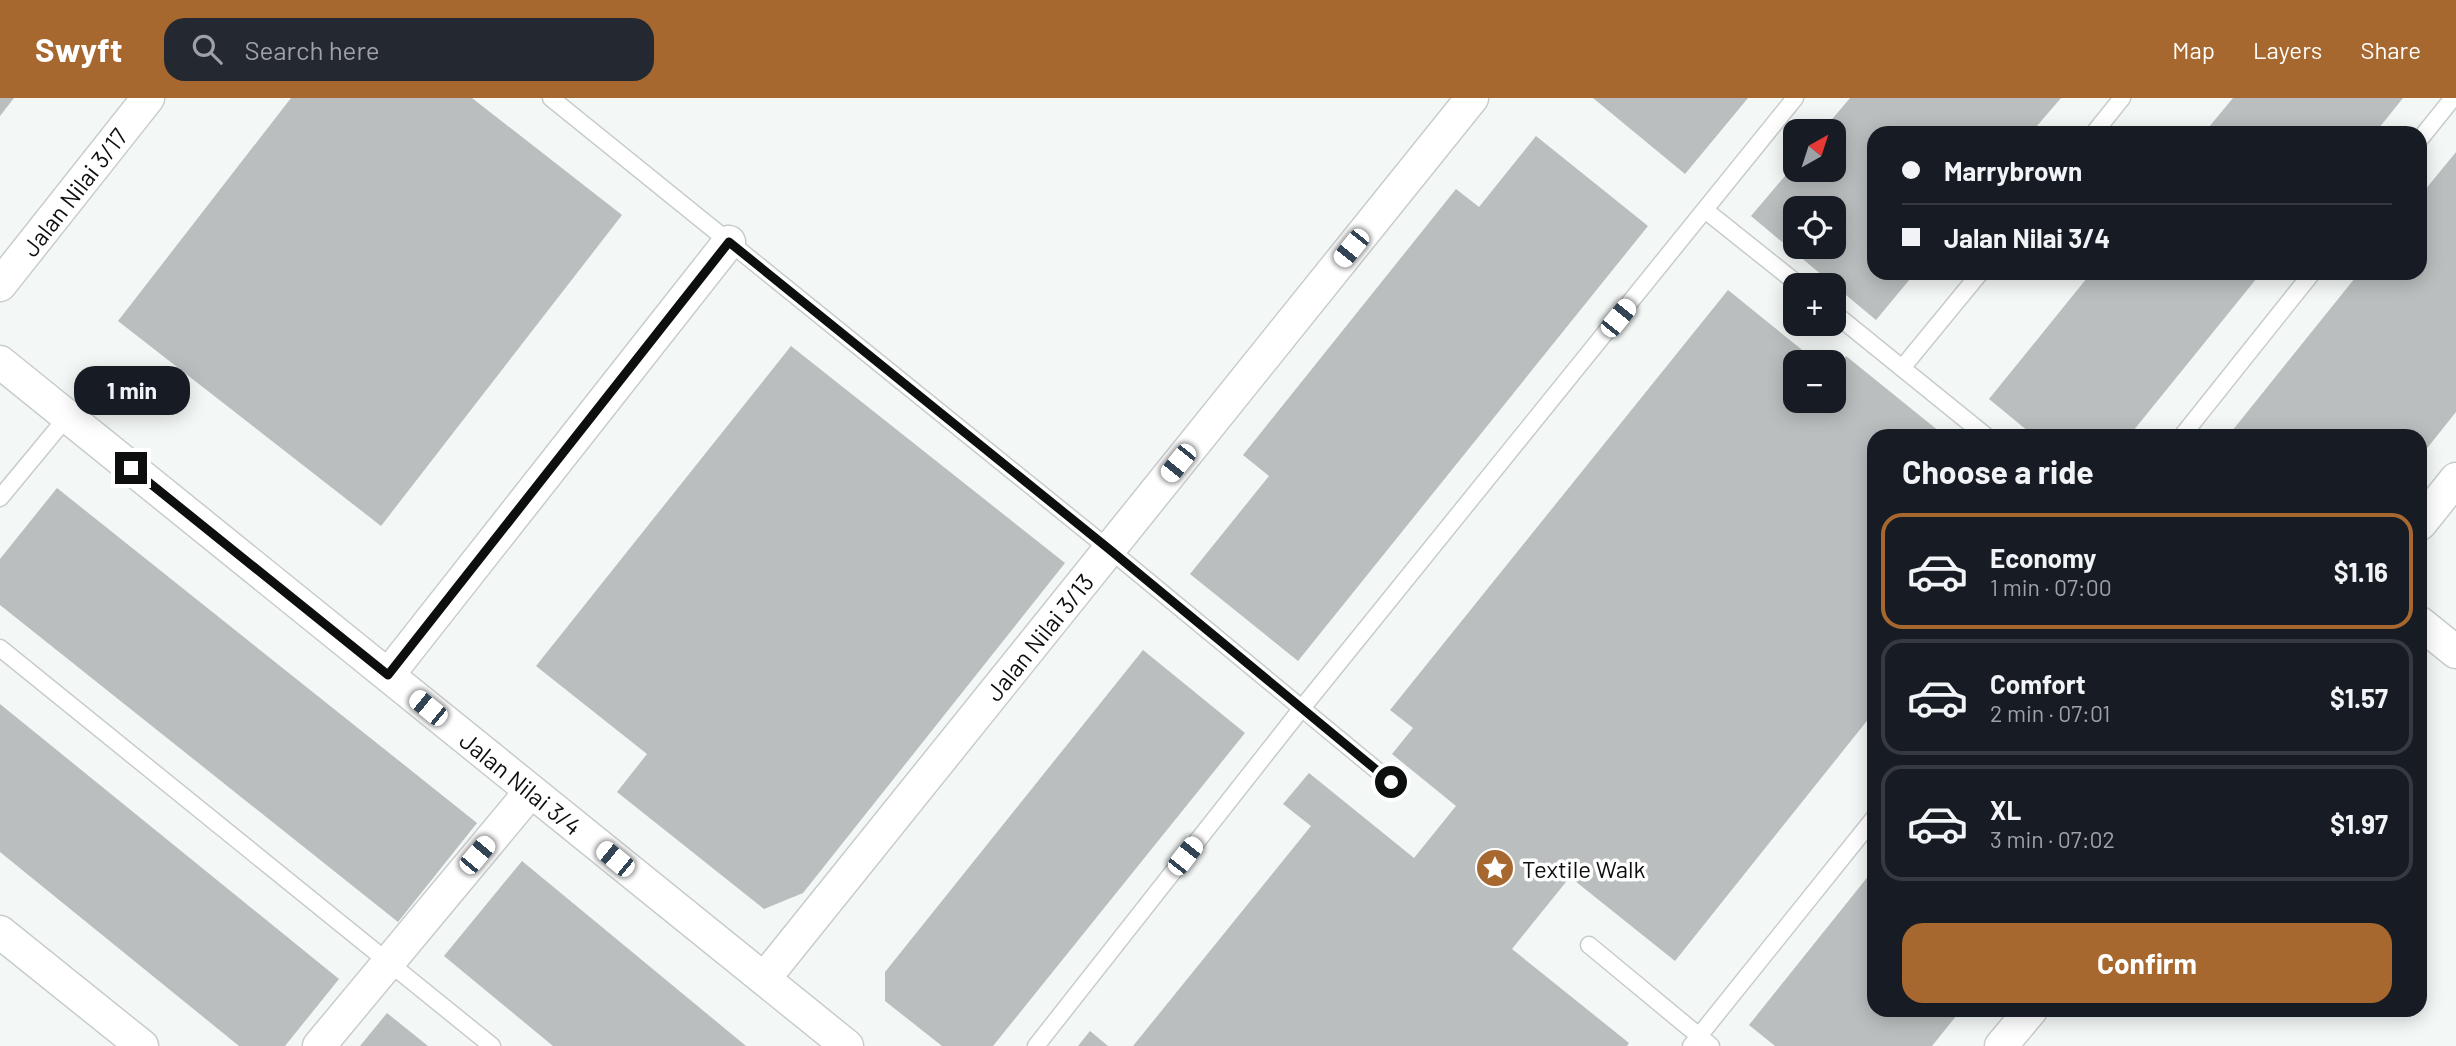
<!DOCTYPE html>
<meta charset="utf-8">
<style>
body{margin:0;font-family:Barlow,sans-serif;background:#242831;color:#f1f3f6;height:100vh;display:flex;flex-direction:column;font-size:26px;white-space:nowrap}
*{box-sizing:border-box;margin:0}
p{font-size:23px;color:#9ea1a6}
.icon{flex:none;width:38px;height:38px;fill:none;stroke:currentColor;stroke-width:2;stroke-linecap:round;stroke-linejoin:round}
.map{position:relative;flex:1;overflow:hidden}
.panel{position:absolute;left:1867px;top:331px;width:560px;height:588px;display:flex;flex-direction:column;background:#171b24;border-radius:21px;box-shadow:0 4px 18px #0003}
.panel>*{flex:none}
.top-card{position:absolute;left:1867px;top:28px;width:560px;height:154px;border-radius:21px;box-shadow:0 4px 18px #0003;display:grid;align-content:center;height:154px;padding:0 35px;background:#171b24}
.needle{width:46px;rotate:39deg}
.buttons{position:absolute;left:1783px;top:21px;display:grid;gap:14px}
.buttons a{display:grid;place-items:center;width:63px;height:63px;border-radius:14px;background:#171b24;box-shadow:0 4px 18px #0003;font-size:35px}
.end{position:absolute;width:32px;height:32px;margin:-16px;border:9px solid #0d0e0e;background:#fff;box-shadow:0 0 0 4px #fff}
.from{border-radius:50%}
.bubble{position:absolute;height:49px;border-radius:21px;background:#171b24;box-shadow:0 4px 18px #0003;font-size:23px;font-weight:700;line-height:49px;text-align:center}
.car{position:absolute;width:21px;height:42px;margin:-21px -10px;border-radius:9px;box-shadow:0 0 5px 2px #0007;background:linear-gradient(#fff 24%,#345 0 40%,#fff 0 76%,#345 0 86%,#fff 0)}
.top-card b{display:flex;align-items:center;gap:24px;height:66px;font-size:26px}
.top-card b+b{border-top:2px solid #363941}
.top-card i{width:18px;height:18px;background:#f1f3f6}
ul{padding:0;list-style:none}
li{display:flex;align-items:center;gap:21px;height:116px;margin:0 14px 10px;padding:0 21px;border:4px solid #363941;border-radius:21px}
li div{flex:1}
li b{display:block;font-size:26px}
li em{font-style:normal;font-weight:700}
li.selected{border-color:#a7682f}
li>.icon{width:63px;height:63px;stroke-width:1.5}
h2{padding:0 35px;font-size:32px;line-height:84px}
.button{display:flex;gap:14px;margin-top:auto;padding:14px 35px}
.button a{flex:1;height:80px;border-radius:21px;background:#a7682f;color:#fff;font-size:28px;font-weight:700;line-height:80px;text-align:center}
header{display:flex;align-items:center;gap:42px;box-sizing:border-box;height:98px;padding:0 35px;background:#a7682f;color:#fff}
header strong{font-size:33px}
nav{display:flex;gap:38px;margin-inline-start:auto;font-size:24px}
.search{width:490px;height:63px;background:#242831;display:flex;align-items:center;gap:18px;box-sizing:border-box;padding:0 24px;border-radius:21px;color:#9ea1a6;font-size:26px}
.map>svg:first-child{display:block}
.building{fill:#babebe;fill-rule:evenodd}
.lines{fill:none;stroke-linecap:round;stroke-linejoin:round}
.lane-casing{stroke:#c8cccc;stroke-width:19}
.street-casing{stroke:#c8cccc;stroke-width:35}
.lane{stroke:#fff;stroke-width:16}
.street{stroke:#fff;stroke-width:32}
.route{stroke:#0d0e0e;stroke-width:9}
.labels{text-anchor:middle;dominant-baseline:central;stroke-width:7;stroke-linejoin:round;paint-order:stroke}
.street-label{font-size:24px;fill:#0d0e0e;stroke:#fff}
.poi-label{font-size:24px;fill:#0d0e0e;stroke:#fff;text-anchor:start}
</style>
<header>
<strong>Swyft</strong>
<div class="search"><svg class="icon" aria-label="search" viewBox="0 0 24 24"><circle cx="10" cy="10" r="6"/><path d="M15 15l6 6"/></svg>Search here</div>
<nav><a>Map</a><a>Layers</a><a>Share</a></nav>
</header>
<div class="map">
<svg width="2456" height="948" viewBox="0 0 2456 948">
<rect width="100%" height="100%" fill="#f3f7f6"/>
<!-- building -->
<path class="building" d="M0 0H14L0 18Z
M291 0H472L622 117 381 428 118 223Z
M1593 0H1748L1685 76Z
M1850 0H2061L2031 35H1874V175H1915L1876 222 1751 118 1796 65V72H1834V33H1822ZM1796 110H1834V149H1796Z
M2233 0H2403L2375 35H2204Z
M1536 38 1648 128 1298 563 1190 476 1269 378 1243 357 1456 91 1479 109Z
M2456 54V314L2420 359V338H2228L2359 175H2420V98Z
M2091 175H2261L2129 338H2034L1989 301Z
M1728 192 1817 264H1796V303H1834V274L1846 258 1945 338H1874V614L1675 863 1570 779 1512 851 1629 945 1627 948H1133L1311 728 1283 706 1309 675 1414 760 1456 708 1392 656 1413 630 1390 612Z
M791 248 1065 465 803 795 764 811 617 694 647 656 536 568Z
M57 390 477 725 398 824 0 507V461Z
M1143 552 1245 635 993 948H942L885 903V874Z
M0 606 339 881 285 948H239L0 754Z
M522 763 746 948H553L444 858Z
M1874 771V912H1961L1932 948H1775L1749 927Z
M387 915 428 948H360Z
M1090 933 1108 948H1078Z"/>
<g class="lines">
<defs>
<path id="lane" d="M551 0 1109 451 1391 684
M2094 35 2122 0
M2420 41 2453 0
M1705 112 1799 187
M1834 215 1986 338
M1902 270 1980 175
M2182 338 2312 175
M0 400 67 319
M0 550 492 948
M1589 847 1711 948
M1036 948 1302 610 1795 0
M1691 948 1874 720"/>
<path id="street" d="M0 187 148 0
M0 264 847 948
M2420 426 2456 381
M2420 525 2456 554
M388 577 729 144
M0 834 142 948
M764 881 1472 0
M319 948 531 693
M2001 948 2031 912"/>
</defs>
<!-- lane casing -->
<use href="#lane" class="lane-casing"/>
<!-- street casing -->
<use href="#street" class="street-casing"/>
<!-- lane -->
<use href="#lane" class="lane"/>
<!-- street -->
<use href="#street" class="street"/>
</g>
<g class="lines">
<!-- route -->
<path class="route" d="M131 370 388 577 729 144 1109 451 1391 684"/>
</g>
<!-- icons -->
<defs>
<symbol id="sight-disc" viewBox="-11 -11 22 22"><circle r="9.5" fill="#a7682f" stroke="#fff"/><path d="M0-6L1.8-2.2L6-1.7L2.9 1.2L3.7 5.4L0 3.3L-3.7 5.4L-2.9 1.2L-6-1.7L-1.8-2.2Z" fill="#fff"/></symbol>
</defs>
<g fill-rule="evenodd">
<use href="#sight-disc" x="1473" y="748" width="44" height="44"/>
</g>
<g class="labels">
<!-- street labels -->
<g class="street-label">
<text transform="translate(74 94) rotate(-52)">Jalan Nilai 3/17</text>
<text transform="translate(1039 539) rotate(-51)">Jalan Nilai 3/13</text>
<text transform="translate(521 685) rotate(39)">Jalan Nilai 3/4</text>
</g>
<!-- poi labels -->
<g class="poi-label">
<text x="1522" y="770">Textile Walk</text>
</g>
</g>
</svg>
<div class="buttons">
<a><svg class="needle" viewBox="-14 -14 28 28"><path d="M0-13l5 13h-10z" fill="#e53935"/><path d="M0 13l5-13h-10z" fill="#9ea1a6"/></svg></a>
<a><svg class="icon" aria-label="locate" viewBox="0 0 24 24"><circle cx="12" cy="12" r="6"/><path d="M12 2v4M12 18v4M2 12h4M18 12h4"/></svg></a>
<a>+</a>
<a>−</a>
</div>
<i class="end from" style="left:1391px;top:684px"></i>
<i class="end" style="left:131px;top:370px"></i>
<div class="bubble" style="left:74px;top:268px;width:116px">1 min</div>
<i class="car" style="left:1351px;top:150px;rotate:219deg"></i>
<i class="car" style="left:1618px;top:220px;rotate:39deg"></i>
<i class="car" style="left:1178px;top:365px;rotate:219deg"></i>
<i class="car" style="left:428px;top:610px;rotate:309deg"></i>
<i class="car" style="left:477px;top:757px;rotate:40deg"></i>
<i class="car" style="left:1185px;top:758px;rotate:38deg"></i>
<i class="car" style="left:615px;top:761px;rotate:309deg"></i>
<div class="top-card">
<b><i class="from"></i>Marrybrown</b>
<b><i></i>Jalan Nilai 3/4</b>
</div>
<section class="panel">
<h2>Choose a ride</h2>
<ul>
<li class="selected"><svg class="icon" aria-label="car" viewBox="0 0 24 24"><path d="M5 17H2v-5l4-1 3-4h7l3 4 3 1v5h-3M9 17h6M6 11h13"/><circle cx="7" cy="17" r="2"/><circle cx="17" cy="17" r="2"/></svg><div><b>Economy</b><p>1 min · 07:00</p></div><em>$1.16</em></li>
<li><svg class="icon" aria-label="car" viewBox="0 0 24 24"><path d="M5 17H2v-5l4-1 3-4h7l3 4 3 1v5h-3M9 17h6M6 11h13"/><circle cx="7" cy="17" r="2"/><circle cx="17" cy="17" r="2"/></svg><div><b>Comfort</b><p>2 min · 07:01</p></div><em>$1.57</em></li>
<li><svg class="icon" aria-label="car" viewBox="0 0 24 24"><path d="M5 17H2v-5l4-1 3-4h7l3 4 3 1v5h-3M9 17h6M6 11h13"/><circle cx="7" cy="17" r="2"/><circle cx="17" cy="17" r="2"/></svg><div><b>XL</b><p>3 min · 07:02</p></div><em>$1.97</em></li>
</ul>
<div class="button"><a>Confirm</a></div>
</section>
</div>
